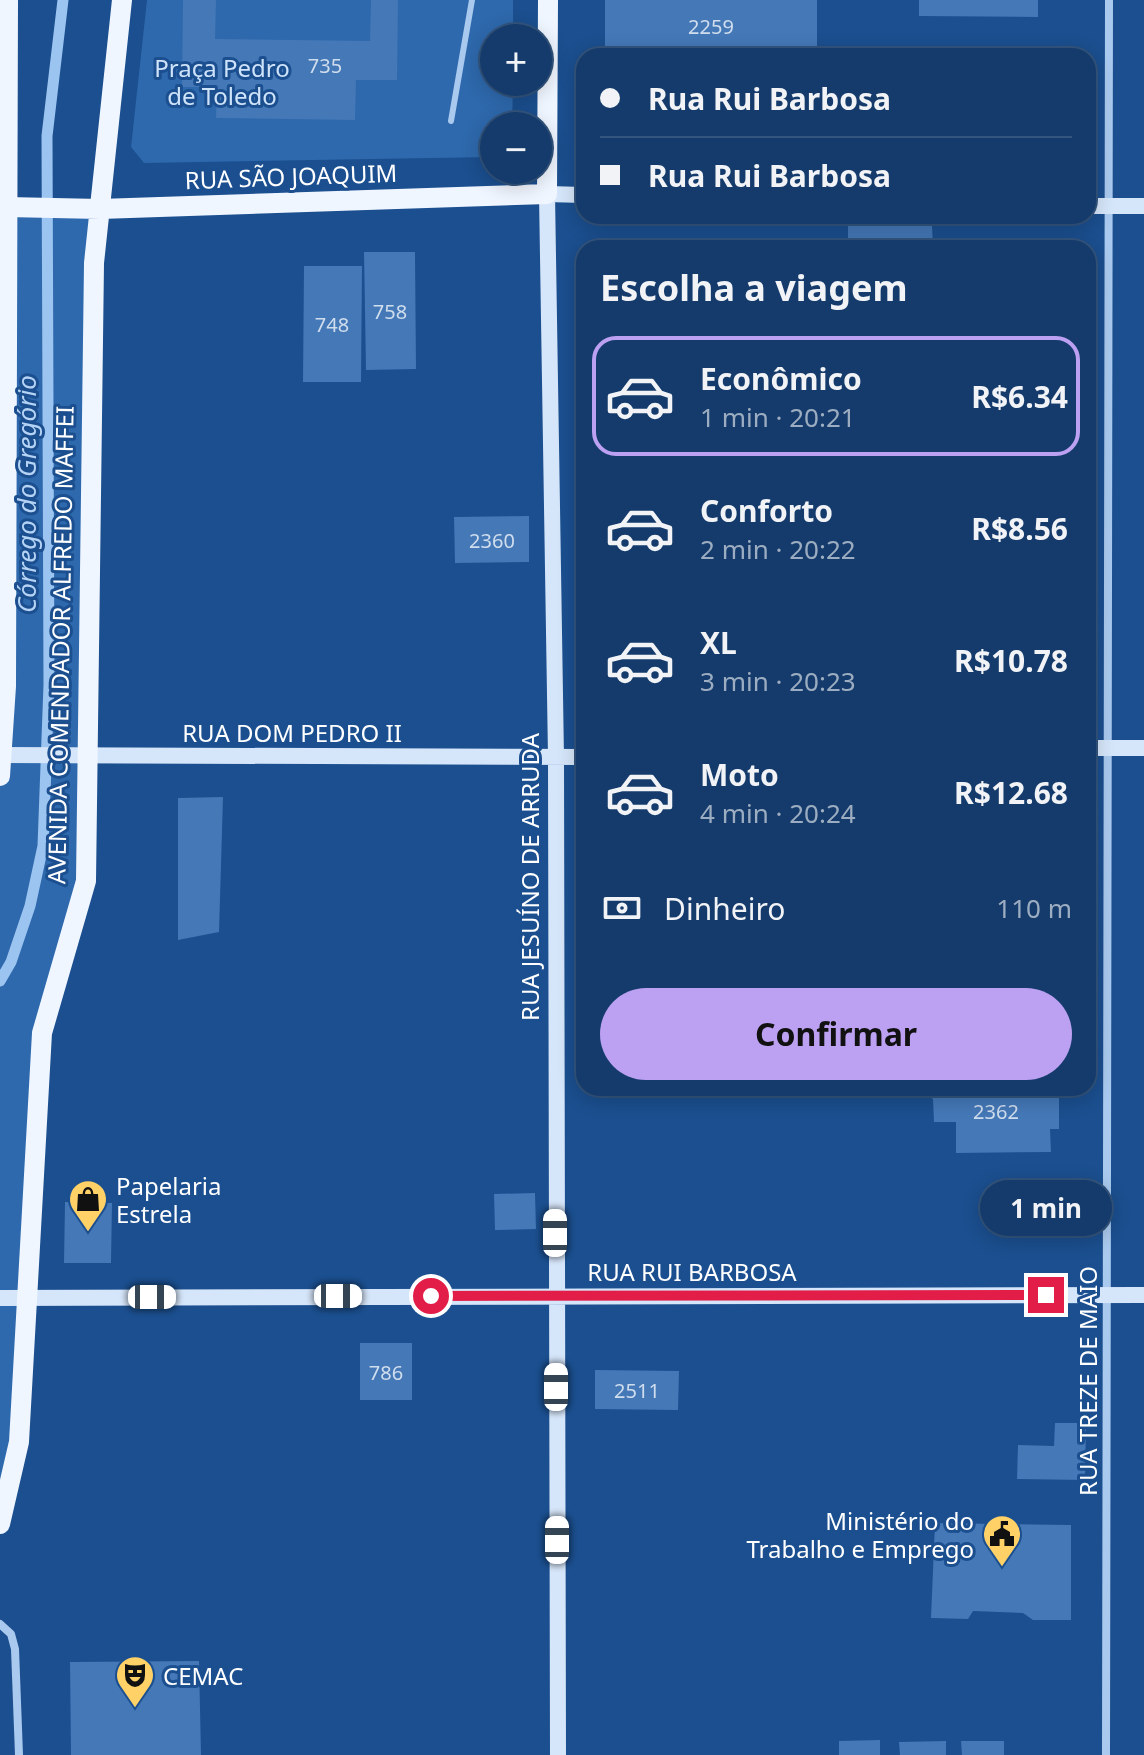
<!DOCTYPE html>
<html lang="pt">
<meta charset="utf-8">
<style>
body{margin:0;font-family:"Noto Sans",sans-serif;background:#1d4271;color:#f1f3f6;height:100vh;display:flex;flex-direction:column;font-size:30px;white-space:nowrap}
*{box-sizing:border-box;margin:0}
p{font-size:26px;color:#9dadc1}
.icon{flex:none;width:44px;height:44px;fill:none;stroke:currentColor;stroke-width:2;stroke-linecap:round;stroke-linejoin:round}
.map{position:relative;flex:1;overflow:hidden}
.drawer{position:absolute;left:576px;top:240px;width:520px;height:856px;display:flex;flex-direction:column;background:#143b6b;border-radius:24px;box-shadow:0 4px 20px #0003,0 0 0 2px #33557e}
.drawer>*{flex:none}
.guide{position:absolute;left:576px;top:48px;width:520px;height:176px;border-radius:24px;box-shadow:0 4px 20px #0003,0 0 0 2px #33557e;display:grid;align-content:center;height:176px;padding:0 24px;background:#143b6b}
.tools{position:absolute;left:480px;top:24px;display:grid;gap:16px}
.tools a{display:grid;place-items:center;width:72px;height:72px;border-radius:50%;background:#143b6b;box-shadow:0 4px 20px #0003,0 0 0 2px #33557e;font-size:40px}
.end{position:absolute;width:36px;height:36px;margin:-18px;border:10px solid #e11d48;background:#fff;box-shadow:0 0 0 4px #fff}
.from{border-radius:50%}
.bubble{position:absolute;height:56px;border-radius:28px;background:#143b6b;box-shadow:0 4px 20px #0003,0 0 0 2px #33557e;font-size:26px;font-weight:700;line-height:56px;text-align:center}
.car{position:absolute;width:24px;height:48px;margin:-24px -12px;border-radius:10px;box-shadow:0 0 6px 2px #0007;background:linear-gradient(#fff 24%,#345 0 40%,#fff 0 76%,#345 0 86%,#fff 0)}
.guide b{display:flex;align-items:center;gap:28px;height:76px;font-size:30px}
.guide b+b{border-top:2px solid #33557e}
.guide i{width:20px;height:20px;background:#f1f3f6}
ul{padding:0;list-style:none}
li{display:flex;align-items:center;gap:24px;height:120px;margin:0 16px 12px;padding:0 8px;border:4px solid transparent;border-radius:24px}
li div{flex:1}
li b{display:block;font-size:30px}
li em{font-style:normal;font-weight:700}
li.selected{border-color:#bca0f2}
li>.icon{width:72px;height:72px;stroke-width:1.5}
h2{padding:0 24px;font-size:36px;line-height:96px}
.pay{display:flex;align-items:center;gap:20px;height:88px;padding:0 24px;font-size:30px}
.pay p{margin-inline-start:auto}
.action{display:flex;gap:16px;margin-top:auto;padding:16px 24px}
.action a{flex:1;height:92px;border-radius:48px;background:#bca0f2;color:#111;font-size:32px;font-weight:700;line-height:92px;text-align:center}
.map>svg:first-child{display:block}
.green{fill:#2e69ad}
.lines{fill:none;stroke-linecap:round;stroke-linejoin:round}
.stream{stroke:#9cc4f0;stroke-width:11}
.building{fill:#4478b7}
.lane{stroke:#a9c9ee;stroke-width:6}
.street{stroke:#a9c9ee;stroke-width:8}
.secondary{stroke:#d6e6fa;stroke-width:16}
.primary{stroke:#f0f6ff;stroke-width:20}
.route{stroke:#e11d48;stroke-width:10}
.labels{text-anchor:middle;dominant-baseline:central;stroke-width:6;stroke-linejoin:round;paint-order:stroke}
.number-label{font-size:20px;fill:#d0dded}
.park-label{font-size:24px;fill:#cfe3fa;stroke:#1b4f8f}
.street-label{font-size:24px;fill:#fff;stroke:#1b4f8f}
.poi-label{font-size:24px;fill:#fff;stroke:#1b4f8f;text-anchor:start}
.water-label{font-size:26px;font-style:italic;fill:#b5d3f5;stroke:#1b4f8f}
</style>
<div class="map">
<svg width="1144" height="1755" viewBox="0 0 1144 1755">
<rect width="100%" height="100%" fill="#1b4f8f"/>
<!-- green -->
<path class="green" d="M147 0H513V38H494V82H513L512 126H494V155L491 157 144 163 131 147Z
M7 207 100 209 86 881 42 1033 28 1297 0 1524V776Z"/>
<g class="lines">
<!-- stream -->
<path class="stream" d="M0 981 11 962 30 906 43 846 49 685 47 136 63 0"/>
</g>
<!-- building -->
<path class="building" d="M183 0H216L215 39 370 41 371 0H398L397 80H356L355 120 216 118 217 87H182Z
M605 0H817V51L605 52Z
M919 0H1038V17L919 16Z
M848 226H932L933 248H848Z
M364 252H415L416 369 366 370Z
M304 266H362L361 382H303Z
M529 516V562L455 563 454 517Z
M223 797 219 932 178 940V798Z
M923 1088H1059V1129H1050L1051 1152 956 1153V1122H934L933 1099 923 1094Z
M535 1193 536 1229 495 1230 494 1194Z
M65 1202 112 1203 111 1263H64Z
M360 1343H412V1400H360Z
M595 1370 679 1371 678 1410 595 1409Z
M1055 1423H1086L1085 1480 1017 1479 1018 1445 1054 1446Z
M935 1523 1071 1525V1620H1033L1023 1613 973 1611 968 1619 931 1618Z
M199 1661 201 1755H71L70 1662Z
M880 1740V1755H839V1741Z
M946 1741V1755H900L899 1742Z
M961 1741H1004V1755H962Z"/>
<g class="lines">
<!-- lane -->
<path class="lane" d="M451 121 472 0"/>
<!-- street -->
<path class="street" d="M0 1624 11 1634 15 1649 19 1755
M1106 1755 1109 0"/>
<!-- secondary -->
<path class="secondary" d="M1088 206H1144
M1088 748H1144
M0 755 584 757
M0 1298 1144 1295
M558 1755 556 757 547 194 584 195"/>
<!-- primary -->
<path class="primary" d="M7 207 100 209 547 194 548 0
M0 776 6 686 8 0
M0 1524 19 1442 42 1033 86 881 94 263 122 0"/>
</g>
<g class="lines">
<!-- route -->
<path class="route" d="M431 1296 1046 1295"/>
</g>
<!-- icons -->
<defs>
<symbol id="shop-pin" viewBox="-11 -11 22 30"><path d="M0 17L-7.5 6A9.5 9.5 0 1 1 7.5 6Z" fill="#ffd166" stroke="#1b4f8f"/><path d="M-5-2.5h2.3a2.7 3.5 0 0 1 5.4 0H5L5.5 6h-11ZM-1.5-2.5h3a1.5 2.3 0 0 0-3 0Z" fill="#111"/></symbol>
<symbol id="civic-pin" viewBox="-11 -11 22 30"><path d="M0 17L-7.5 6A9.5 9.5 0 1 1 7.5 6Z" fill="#ffd166" stroke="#1b4f8f"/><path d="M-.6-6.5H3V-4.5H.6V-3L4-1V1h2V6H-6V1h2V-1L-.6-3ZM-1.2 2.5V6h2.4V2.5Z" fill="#111"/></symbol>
<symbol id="theatre-pin" viewBox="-11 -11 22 30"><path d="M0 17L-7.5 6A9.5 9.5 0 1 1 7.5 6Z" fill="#ffd166" stroke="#1b4f8f"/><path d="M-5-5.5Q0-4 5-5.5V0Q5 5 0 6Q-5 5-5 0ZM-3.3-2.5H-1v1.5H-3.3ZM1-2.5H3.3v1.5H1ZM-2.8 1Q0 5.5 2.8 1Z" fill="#111"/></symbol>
</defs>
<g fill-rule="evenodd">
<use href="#shop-pin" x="66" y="1177" width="44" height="60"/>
<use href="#civic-pin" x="980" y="1512" width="44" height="60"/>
<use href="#theatre-pin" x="113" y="1653" width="44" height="60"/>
</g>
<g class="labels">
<!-- number labels -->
<g class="number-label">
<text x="711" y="26">2259</text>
<text x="325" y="65">735</text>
<text x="390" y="311">758</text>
<text x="332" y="324">748</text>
<text x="492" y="540">2360</text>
<text x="996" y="1111">2362</text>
<text x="386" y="1372">786</text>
<text x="637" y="1390">2511</text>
</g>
<!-- park labels -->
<g class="park-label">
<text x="222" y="67">Praça Pedro<tspan x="222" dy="28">de Toledo</tspan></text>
</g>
<!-- street labels -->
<g class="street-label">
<text transform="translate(291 176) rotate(-2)">RUA SÃO JOAQUIM</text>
<text transform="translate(60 645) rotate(-89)">AVENIDA COMENDADOR ALFREDO MAFFEI</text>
<text x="292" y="732">RUA DOM PEDRO II</text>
<text transform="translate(529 877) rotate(-90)">RUA JESUÍNO DE ARRUDA</text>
<text x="692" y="1271">RUA RUI BARBOSA</text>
<text transform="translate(1087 1381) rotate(-90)">RUA TREZE DE MAIO</text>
</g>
<!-- poi labels -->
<g class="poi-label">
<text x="116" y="1185">Papelaria<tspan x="116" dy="28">Estrela</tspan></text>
<text x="974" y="1520" text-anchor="end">Ministério do<tspan x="974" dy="28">Trabalho e Emprego</tspan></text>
<text x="163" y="1675">CEMAC</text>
</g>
<!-- water labels -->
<g class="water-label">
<text transform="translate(26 494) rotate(-90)">Córrego do Gregório</text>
</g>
</g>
</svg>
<div class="tools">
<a>+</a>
<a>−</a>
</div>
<i class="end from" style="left:431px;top:1296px"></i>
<i class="end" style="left:1046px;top:1295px"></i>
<div class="bubble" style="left:980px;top:1180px;width:132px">1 min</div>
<i class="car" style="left:555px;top:1233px;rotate:0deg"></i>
<i class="car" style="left:338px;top:1296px;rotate:90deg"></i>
<i class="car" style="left:152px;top:1297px;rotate:90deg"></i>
<i class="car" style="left:556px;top:1387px;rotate:0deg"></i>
<i class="car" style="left:557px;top:1540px;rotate:0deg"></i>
<div class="guide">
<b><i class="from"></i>Rua Rui Barbosa</b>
<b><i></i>Rua Rui Barbosa</b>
</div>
<section class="drawer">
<h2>Escolha a viagem</h2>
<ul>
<li class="selected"><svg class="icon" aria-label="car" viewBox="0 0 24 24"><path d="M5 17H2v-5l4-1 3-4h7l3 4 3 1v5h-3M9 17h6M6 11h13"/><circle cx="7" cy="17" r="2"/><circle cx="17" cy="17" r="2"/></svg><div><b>Econômico</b><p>1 min · 20:21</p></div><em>R$6.34</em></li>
<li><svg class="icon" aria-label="car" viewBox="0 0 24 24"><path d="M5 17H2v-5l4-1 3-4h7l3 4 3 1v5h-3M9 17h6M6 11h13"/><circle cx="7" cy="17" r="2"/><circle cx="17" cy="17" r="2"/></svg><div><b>Conforto</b><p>2 min · 20:22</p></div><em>R$8.56</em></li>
<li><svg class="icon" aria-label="car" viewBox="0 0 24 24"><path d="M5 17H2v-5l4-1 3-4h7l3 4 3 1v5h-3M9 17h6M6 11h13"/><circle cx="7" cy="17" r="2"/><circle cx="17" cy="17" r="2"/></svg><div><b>XL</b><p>3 min · 20:23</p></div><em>R$10.78</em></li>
<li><svg class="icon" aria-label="car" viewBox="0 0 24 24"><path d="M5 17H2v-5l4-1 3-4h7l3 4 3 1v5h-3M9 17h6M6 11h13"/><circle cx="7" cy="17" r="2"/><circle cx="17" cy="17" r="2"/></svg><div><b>Moto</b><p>4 min · 20:24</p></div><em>R$12.68</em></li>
</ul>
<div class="pay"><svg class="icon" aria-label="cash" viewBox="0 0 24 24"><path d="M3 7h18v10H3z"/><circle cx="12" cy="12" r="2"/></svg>Dinheiro<p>110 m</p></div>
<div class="action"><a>Confirmar</a></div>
</section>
</div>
